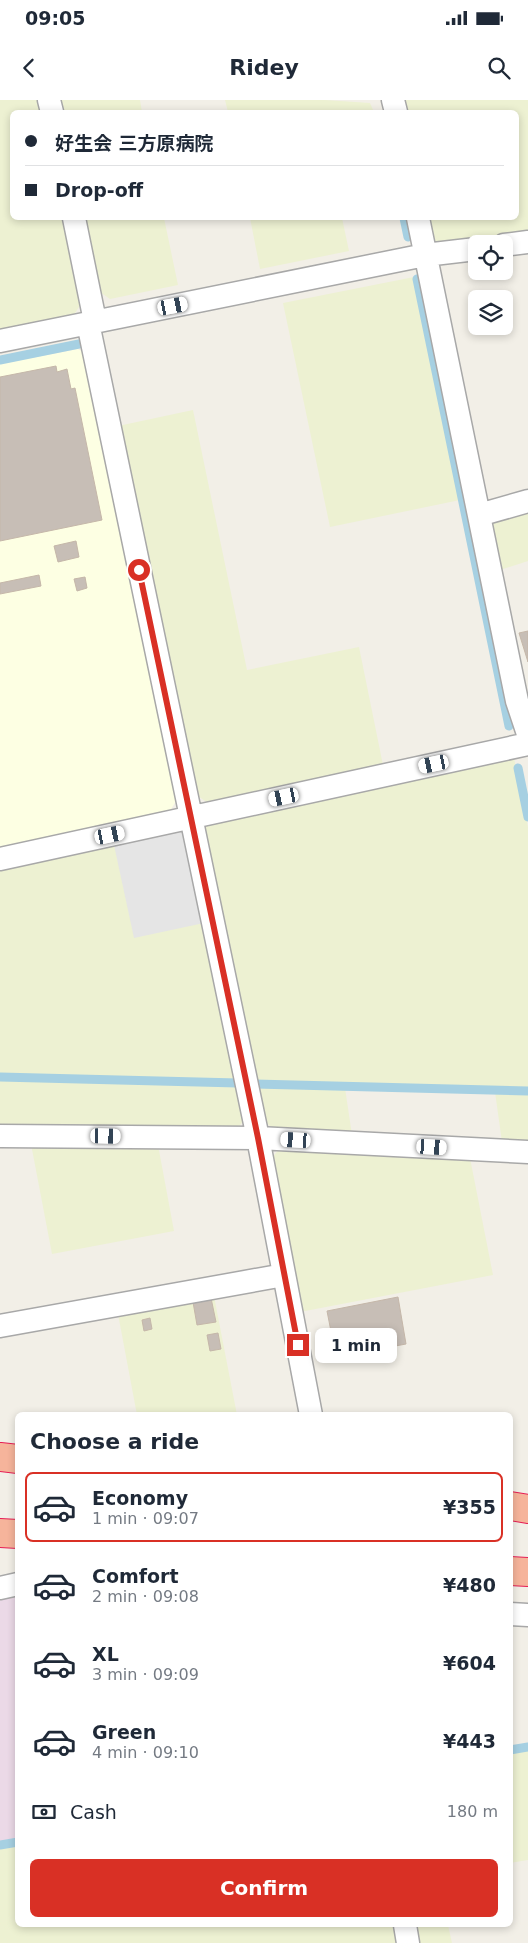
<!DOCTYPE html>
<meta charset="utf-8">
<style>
body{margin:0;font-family:"DejaVu Sans","Noto Sans JP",sans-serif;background:#f6f6f7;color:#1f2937;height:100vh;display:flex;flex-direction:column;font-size:19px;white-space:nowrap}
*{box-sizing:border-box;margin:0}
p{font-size:16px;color:#747a83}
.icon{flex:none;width:28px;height:28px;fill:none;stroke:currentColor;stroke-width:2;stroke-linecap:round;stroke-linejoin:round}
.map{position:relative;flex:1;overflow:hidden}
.drawer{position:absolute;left:15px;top:1312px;width:498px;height:515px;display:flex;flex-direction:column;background:#fff;border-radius:8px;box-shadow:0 2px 8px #0003}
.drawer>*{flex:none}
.guide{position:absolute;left:10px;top:10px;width:509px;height:110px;border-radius:8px;box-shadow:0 2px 8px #0003;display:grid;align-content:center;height:110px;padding:0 15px;background:#fff}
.controls{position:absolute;left:468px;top:135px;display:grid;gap:10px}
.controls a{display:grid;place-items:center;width:45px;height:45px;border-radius:8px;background:#fff;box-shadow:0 2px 8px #0003;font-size:25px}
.end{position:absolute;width:22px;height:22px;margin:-11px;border:6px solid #d93025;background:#fff;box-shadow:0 0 0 2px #fff}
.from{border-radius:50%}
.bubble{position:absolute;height:35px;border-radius:8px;background:#fff;box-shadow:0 2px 8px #0003;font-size:16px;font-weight:800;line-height:35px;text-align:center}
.car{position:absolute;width:15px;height:30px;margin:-15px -8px;border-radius:6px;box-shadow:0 0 4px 1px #0007;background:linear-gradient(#fff 24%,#345 0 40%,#fff 0 76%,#345 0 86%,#fff 0)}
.guide b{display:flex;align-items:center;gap:18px;height:48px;font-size:19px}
.guide b+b{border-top:1px solid #e0e1e3}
.guide i{width:12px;height:12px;background:#1f2937}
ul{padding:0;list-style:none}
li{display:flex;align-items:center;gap:15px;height:70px;margin:0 10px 8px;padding:0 5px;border:2px solid transparent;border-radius:8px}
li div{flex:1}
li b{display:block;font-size:19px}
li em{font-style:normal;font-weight:800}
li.active{border-color:#d93025}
li>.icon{width:45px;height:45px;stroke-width:1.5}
h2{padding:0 15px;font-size:22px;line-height:60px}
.pay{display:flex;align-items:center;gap:12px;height:55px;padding:0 15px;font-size:19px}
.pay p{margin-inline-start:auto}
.cta{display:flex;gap:10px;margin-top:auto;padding:10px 15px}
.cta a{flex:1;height:58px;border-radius:8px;background:#d93025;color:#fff;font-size:20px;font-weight:800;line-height:58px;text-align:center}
.status{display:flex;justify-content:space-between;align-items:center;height:35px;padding:0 25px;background:#fff;direction:ltr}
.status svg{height:14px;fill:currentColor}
header{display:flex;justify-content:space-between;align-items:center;height:65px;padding:0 15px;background:#fff;font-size:22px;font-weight:800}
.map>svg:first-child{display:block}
.industrial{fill:#ebd9e7}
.education{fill:#fdffe3}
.farmland{fill:#edf1d2}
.parking{fill:#e5e5e5}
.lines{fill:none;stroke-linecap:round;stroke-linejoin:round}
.stream{stroke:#a6d0e2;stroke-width:9}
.building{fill:#c7beb6;stroke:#c5b7a9}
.minor-casing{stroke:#a8a8a8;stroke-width:25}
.trunk-casing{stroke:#e61e55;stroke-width:30}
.minor{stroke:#fff;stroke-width:22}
.trunk{stroke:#f6b49b;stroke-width:28}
.route{stroke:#d93025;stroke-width:6}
</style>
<div class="status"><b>09:05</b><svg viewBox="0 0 49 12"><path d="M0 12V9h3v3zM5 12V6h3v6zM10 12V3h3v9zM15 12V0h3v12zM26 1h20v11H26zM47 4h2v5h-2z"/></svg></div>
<header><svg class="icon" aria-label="back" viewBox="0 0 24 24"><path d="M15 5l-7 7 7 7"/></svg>Ridey<svg class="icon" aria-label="search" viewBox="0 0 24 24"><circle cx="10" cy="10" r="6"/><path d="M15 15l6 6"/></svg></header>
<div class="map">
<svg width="528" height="1843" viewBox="0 0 528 1843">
<rect width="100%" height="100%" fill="#f2efe7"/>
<!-- industrial -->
<path class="industrial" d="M17 1493V1740L0 1743V1496Z"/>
<!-- education -->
<path class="education" d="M78 249 86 254 178 698 170 711 0 748V264Z"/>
<!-- farmland -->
<path class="farmland" d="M0 0H40L43 12H12V118H65L82 202 74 215 0 229Z
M58 0H140L142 12H60Z
M225 0H325L370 3 374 12H228Z
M404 0H528V134L441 145 433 139 429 118H516V12H407Z
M97 118H164L178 185 110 199 97 190 83 121Z
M250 118H342L349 151 260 169Z
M414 177 460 400 330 427 283 203Z
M193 310 247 570 359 547 383 665 208 703 195 694 118 326Z
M528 410V461L500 470 489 421Z
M514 658 528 727V989L255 981 202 726Z
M114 745 204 823 237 981 0 975V770Z
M0 980 238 986 245 1019 236 1030 0 1027Z
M256 986 345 988 352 1035 276 1031 263 1020Z
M495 992 528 993V1043L502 1042Z
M31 1044 158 1045 174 1131 52 1154Z
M280 1048 470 1058 493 1175 300 1212 271 1059Z
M214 1196 237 1315H137L118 1214Z
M528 1649V1760L510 1763V1652Z
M17 1744 18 1825H396L399 1843H0V1748Z
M414 1825H448L452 1843H417Z"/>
<!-- parking -->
<path class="parking" d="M185 730 204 823 134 838 114 745Z"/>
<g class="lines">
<!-- stream -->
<path class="stream" d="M404 118 408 137
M417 179 509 626
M0 260 79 244
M518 668 528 717
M0 977 238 983
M255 984 528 991
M510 1650 528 1647
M0 1745 18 1742"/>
</g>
<!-- building -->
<path class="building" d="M56 266 57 272 67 269 71 289 75 288 102 420 0 441V277Z
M76 441 79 457 58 462 54 446Z
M39 475 41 486 0 494V483Z
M85 477 87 488 77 491 74 479Z
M528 531V562L519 533Z
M398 1197 406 1244 336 1257 327 1211Z
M211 1198 216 1222 197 1225 193 1202Z
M150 1218 152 1229 144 1231 142 1220Z
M218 1233 221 1249 210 1251 207 1235Z"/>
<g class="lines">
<defs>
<path id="minor" d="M49 0 52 12
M393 0 396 12
M74 118 95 221
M418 118 517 601 528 634
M504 145 528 142
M88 223 258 1038 311 1315
M0 241 425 155 476 149
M479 415 528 401
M0 759 528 644
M0 1036 258 1038 528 1052
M0 1226 284 1175
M0 1488 18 1484
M510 1514 528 1515
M405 1825 408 1843"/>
<path id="trunk" d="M0 1357 18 1359
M510 1406 528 1409
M0 1433 18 1434
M510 1471 528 1472"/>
</defs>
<!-- minor casing -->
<use href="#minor" class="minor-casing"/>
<!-- trunk casing -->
<use href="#trunk" class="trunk-casing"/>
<!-- minor -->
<use href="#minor" class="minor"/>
<!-- trunk -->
<use href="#trunk" class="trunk"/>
</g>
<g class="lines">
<!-- route -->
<path class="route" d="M139 470 258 1038 298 1245"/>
</g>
</svg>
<div class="controls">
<a><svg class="icon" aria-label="locate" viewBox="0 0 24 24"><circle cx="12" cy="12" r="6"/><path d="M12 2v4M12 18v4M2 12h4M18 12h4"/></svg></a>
<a><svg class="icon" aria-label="layers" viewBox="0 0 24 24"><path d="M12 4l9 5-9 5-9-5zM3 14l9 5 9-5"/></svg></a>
</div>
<i class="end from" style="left:139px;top:470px"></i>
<i class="end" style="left:298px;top:1245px"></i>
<div class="bubble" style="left:315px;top:1228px;width:82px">1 min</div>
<i class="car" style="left:173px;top:206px;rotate:79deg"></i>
<i class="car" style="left:434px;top:664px;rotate:258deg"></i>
<i class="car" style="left:284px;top:697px;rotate:258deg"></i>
<i class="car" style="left:110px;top:735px;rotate:78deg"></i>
<i class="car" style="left:106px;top:1036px;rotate:91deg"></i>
<i class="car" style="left:296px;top:1040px;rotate:273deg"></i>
<i class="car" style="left:432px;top:1047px;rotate:93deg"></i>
<div class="guide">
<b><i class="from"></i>好生会 三方原病院</b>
<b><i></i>Drop-off</b>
</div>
<section class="drawer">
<h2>Choose a ride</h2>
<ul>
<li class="active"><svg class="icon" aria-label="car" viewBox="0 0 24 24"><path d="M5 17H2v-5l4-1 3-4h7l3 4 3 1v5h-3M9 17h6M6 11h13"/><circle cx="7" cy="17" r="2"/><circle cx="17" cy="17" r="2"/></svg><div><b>Economy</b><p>1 min · 09:07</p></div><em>¥355</em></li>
<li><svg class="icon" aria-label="car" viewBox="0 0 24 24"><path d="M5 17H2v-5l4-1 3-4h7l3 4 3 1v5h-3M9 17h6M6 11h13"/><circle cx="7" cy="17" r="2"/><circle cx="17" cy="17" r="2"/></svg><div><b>Comfort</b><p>2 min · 09:08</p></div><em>¥480</em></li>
<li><svg class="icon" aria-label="car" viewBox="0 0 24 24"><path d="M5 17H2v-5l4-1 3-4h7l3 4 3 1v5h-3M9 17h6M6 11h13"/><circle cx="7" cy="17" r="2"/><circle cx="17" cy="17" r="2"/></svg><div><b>XL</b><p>3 min · 09:09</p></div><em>¥604</em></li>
<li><svg class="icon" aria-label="car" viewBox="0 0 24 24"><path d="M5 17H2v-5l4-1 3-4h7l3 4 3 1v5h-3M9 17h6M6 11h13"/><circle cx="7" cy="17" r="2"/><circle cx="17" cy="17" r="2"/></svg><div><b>Green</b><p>4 min · 09:10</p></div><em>¥443</em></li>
</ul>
<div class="pay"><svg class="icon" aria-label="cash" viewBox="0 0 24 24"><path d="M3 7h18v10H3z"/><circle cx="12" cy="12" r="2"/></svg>Cash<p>180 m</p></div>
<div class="cta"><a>Confirm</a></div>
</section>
</div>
